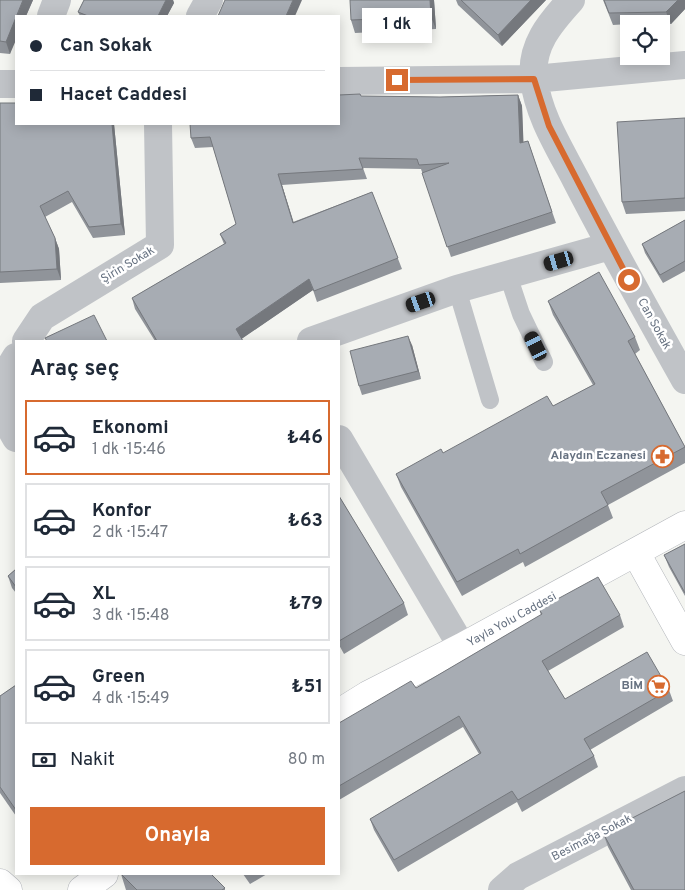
<!DOCTYPE html>
<html lang="tr">
<meta charset="utf-8">
<style>
body{margin:0;font-family:Overpass,sans-serif;background:#f2f2f3;color:#1f2937;height:100vh;display:flex;flex-direction:column;font-size:19px;white-space:nowrap}
*{box-sizing:border-box;margin:0}
p{font-size:16px;color:#747a83}
.icon{flex:none;width:28px;height:28px;fill:none;stroke:currentColor;stroke-width:2;stroke-linecap:round;stroke-linejoin:round}
.map{position:relative;flex:1;overflow:hidden}
.drawer{position:absolute;left:15px;top:340px;width:325px;height:535px;display:flex;flex-direction:column;background:#fff;border-radius:0px;box-shadow:0 2px 12px #0003}
.drawer>*{flex:none}
.top-card{position:absolute;left:15px;top:15px;width:325px;height:110px;border-radius:0px;box-shadow:0 2px 12px #0003;display:grid;align-content:center;height:110px;padding:0 15px;background:#fff}
.tools{position:absolute;left:620px;top:15px;display:grid;gap:10px}
.tools a{display:grid;place-items:center;width:50px;height:50px;border-radius:0px;background:#fff;box-shadow:0 2px 12px #0003;font-size:25px}
.end{position:absolute;width:22px;height:22px;margin:-11px;border:6px solid #d76a2f;background:#fff;box-shadow:0 0 0 2px #fff}
.from{border-radius:50%}
.bubble{position:absolute;height:35px;border-radius:0px;background:#fff;box-shadow:0 2px 12px #0003;font-size:16px;font-weight:700;line-height:35px;text-align:center}
.car{position:absolute;width:15px;height:30px;margin:-15px -8px;border-radius:6px;box-shadow:0 0 4px 1px #0007;background:linear-gradient(#222 24%,#8ab4d8 0 40%,#222 0 76%,#8ab4d8 0 86%,#222 0)}
.top-card b{display:flex;align-items:center;gap:18px;height:48px;font-size:19px}
.top-card b+b{border-top:1px solid #e0e1e3}
.top-card i{width:12px;height:12px;background:#1f2937}
ul{padding:0;list-style:none}
li{display:flex;align-items:center;gap:15px;height:75px;margin:0 10px 8px;padding:0 5px;border:2px solid #e0e1e3;border-radius:0px}
li div{flex:1}
li b{display:block;font-size:19px}
li em{font-style:normal;font-weight:700}
li.active{border-color:#d76a2f}
li>.icon{width:45px;height:45px;stroke-width:1.5}
h2{padding:0 15px;font-size:22px;line-height:60px}
.pay{display:flex;align-items:center;gap:12px;height:55px;padding:0 15px;font-size:19px}
.pay p{margin-inline-start:auto}
.cta{display:flex;gap:10px;margin-top:auto;padding:10px 15px}
.cta a{flex:1;height:58px;border-radius:0px;background:#d76a2f;color:#fff;font-size:20px;font-weight:700;line-height:58px;text-align:center}
.map>svg:first-child{display:block}
.lines{fill:none;stroke-linecap:round;stroke-linejoin:round}
.secondary-casing{stroke:#b3b6bb;stroke-width:29}
.lane{stroke:#c0c3c7;stroke-width:18}
.street{stroke:#c0c3c7;stroke-width:28}
.secondary{stroke:#fff;stroke-width:28}
.wall{fill:#90949a}
.shaded-wall{fill:#75787d}
.building{fill:#a7acb3;stroke:#75787d}
.route{stroke:#d76a2f;stroke-width:6}
.labels{text-anchor:middle;dominant-baseline:central;stroke-width:5;stroke-linejoin:round;paint-order:stroke}
.street-label{font-size:12px;fill:#667180;stroke:#fff}
.poi-label{font-size:12px;font-weight:bold;fill:#667180;stroke:#fff;text-anchor:end}
</style>
<div class="map">
<svg width="685" height="890" viewBox="0 0 685 890">
<rect width="100%" height="100%" fill="#f4f5f1"/>
<g class="lines">
<defs>
<path id="secondary" d="M636 553 685 641
M339 713 368 695 462 647 685 525
M0 883 8 890
M82 890 104 874"/>
</defs>
<!-- secondary casing -->
<use href="#secondary" class="secondary-casing"/>
<!-- lane -->
<path class="lane" d="M508 275 521 314 544 362
M457 289 490 400"/>
<!-- street -->
<path class="street" d="M571 0C550 23 530 46 534 79 538 115 560 149 576 180 611 248 648 314 685 380
M51 16 57 0
M200 16 209 0
M339 81 534 79 685 65
M0 84H16
M26 341 42 317 160 245 158 124
M311 341 457 289 610 246
M16 357 6 373 8 424 16 438
M339 439 462 647
M502 890 518 876 685 790"/>
<!-- secondary -->
<use href="#secondary" class="secondary"/>
</g>
<!-- wall -->
<path class="wall" d="M0 0H33L26 16H16L10 54 0 53Z
M84 0H173L174 3 167 16H80L78 12Z
M434 0 436 29 355 33 351 20Z
M456 0H546L502 46 458 5Z
M603 0H685V9L671 24H629L613 25Z
M360 94 361 96 440 97 518 95 522 106 523 142 528 141 556 223 451 257 421 169 363 168 367 179 282 185 293 222 372 192 402 269 317 302 313 290 241 339 243 341H155L135 309 132 298 224 244 220 234 236 224 213 147 195 148 191 138Z
M0 103 114 124 125 235 93 238 72 202 45 217 55 238 59 249 61 280 0 283Z
M685 118V211L626 214 622 202Z
M685 220V271L663 283 645 253 642 244Z
M548 301 635 337 640 350 635 354 685 447V463L608 505 613 518 525 567 523 562 462 596 401 487 396 474 553 406 593 385 553 315Z
M412 345 421 379 362 395 359 386Z
M339 496 404 603 408 615 344 654 339 645Z
M685 544V596L669 567 664 555Z
M16 569V593L12 588 8 576Z
M539 609 620 615 624 627 548 671 565 699 669 690 673 701 590 750 594 756 598 767 522 812 517 802 398 872 374 830 370 819 479 754 463 727 339 800V723L416 688 541 615Z
M16 685V816L0 793V696Z
M603 833 685 890H631L608 847Z
M121 874 225 888V890H126Z
M243 874H267L250 884Z"/>
<!-- shaded-wall -->
<path class="shaded-wall" d="M23 0H33L26 16H17Z
M166 0H173L174 3 167 16H158Z
M293 0H302L295 16H286Z
M430 0H434L436 29 431 17Z
M531 0H546L502 46 498 35Z
M678 0H685V9L671 24 666 12Z
M16 17V40L10 54 6 42Z
M518 95 522 106 524 154 520 143Z
M112 124H114L125 235 121 224Z
M278 174 282 185 297 233 293 223Z
M55 238 59 249 61 280 57 269Z
M309 279 313 290 240 340 236 329Z
M408 336 412 345 421 379 418 371Z"/>
<!-- building -->
<path class="building" d="M0 0H23L6 42 0 41Z
M84 0H166L158 16H88L78 12Z
M225 0H293L286 16H218Z
M350 0H430L431 17 351 20Z
M461 0H531L498 35Z
M604 0H678L666 12 609 13Z
M360 94 361 96 440 97 518 95 520 143 528 141 552 212 447 247 422 173 449 163 419 165 417 159 359 158 363 169 278 174 293 223 372 192 398 258 314 291 309 279 236 329 243 341H157L132 298 226 243 220 234 236 224 210 137 191 138 190 124H339V95Z
M0 103H16V124H112L121 224 89 227 68 191 40 206 55 238 57 269 0 272Z
M685 118V198L622 202 617 122Z
M685 220V261L660 275 642 244Z
M599 272 635 337 628 341 685 447 601 492 608 505 520 554 518 549 457 582 396 474 441 449 443 453 547 396 553 406 595 384 548 301Z
M94 315 107 341H47L45 338Z
M408 336 418 371 359 386 350 351Z
M339 496 404 603 339 641Z
M685 544V593L664 555Z
M16 569V587L8 576Z
M598 577 620 615 542 661 565 699 647 652 669 690 584 739 594 756 518 800 512 791 394 860 370 819 481 753 459 716 339 786V723L411 681 416 688 542 614 539 609Z
M16 685V810L0 787V696Z
M685 791V890H634L603 833Z
M121 874H211L225 888 222 890H137Z"/>
<g class="lines">
<!-- route -->
<path class="route" d="M397 80 534 79 549 126 629 280"/>
</g>
<!-- icons -->
<defs>
<symbol id="pharmacy-ring" viewBox="-11 -11 22 22"><circle r="9.5" fill="#fff" stroke="#d76a2f" stroke-width="1.5"/><path d="M-2-6h4v4h4v4h-4v4h-4v-4h-4v-4h4Z" fill="#d76a2f"/></symbol>
<symbol id="supermarket-ring" viewBox="-11 -11 22 22"><circle r="9.5" fill="#fff" stroke="#d76a2f" stroke-width="1.5"/><path d="M-6-5.5h2.5l.6 2H6L4.5 2H-2.5L-4.4-4H-6ZM-1.5 3.2a1.3 1.3 0 1 0 .1 0ZM3 3.2a1.3 1.3 0 1 0 .1 0Z" fill="#d76a2f"/></symbol>
</defs>
<g fill-rule="evenodd">
<use href="#pharmacy-ring" x="650" y="444" width="25" height="25"/>
<use href="#supermarket-ring" x="646" y="674" width="25" height="25"/>
</g>
<g class="labels">
<!-- street labels -->
<g class="street-label">
<text transform="translate(128 265) rotate(-31)">Şirin Sokak</text>
<text transform="translate(654 324) rotate(61)">Can Sokak</text>
<text transform="translate(512 620) rotate(-29)">Yayla Yolu Caddesi</text>
<text transform="translate(592 838) rotate(-27)">Besimağa Sokak</text>
</g>
<!-- poi labels -->
<g class="poi-label">
<text x="646" y="456">Alaydın Eczanesi</text>
<text x="643" y="686">BİM</text>
</g>
</g>
</svg>
<div class="tools">
<a><svg class="icon" aria-label="locate" viewBox="0 0 24 24"><circle cx="12" cy="12" r="6"/><path d="M12 2v4M12 18v4M2 12h4M18 12h4"/></svg></a>
</div>
<i class="end from" style="left:629px;top:280px"></i>
<i class="end" style="left:397px;top:80px"></i>
<div class="bubble" style="left:362px;top:8px;width:70px">1 dk</div>
<i class="car" style="left:559px;top:261px;rotate:254deg"></i>
<i class="car" style="left:421px;top:302px;rotate:251deg"></i>
<i class="car" style="left:536px;top:346px;rotate:334deg"></i>
<div class="top-card">
<b><i class="from"></i>Can Sokak</b>
<b><i></i>Hacet Caddesi</b>
</div>
<section class="drawer">
<h2>Araç seç</h2>
<ul>
<li class="active"><svg class="icon" aria-label="car" viewBox="0 0 24 24"><path d="M5 17H2v-5l4-1 3-4h7l3 4 3 1v5h-3M9 17h6M6 11h13"/><circle cx="7" cy="17" r="2"/><circle cx="17" cy="17" r="2"/></svg><div><b>Ekonomi</b><p>1 dk · 15:46</p></div><em>₺46</em></li>
<li><svg class="icon" aria-label="car" viewBox="0 0 24 24"><path d="M5 17H2v-5l4-1 3-4h7l3 4 3 1v5h-3M9 17h6M6 11h13"/><circle cx="7" cy="17" r="2"/><circle cx="17" cy="17" r="2"/></svg><div><b>Konfor</b><p>2 dk · 15:47</p></div><em>₺63</em></li>
<li><svg class="icon" aria-label="car" viewBox="0 0 24 24"><path d="M5 17H2v-5l4-1 3-4h7l3 4 3 1v5h-3M9 17h6M6 11h13"/><circle cx="7" cy="17" r="2"/><circle cx="17" cy="17" r="2"/></svg><div><b>XL</b><p>3 dk · 15:48</p></div><em>₺79</em></li>
<li><svg class="icon" aria-label="car" viewBox="0 0 24 24"><path d="M5 17H2v-5l4-1 3-4h7l3 4 3 1v5h-3M9 17h6M6 11h13"/><circle cx="7" cy="17" r="2"/><circle cx="17" cy="17" r="2"/></svg><div><b>Green</b><p>4 dk · 15:49</p></div><em>₺51</em></li>
</ul>
<div class="pay"><svg class="icon" aria-label="cash" viewBox="0 0 24 24"><path d="M3 7h18v10H3z"/><circle cx="12" cy="12" r="2"/></svg>Nakit<p>80 m</p></div>
<div class="cta"><a>Onayla</a></div>
</section>
</div>
